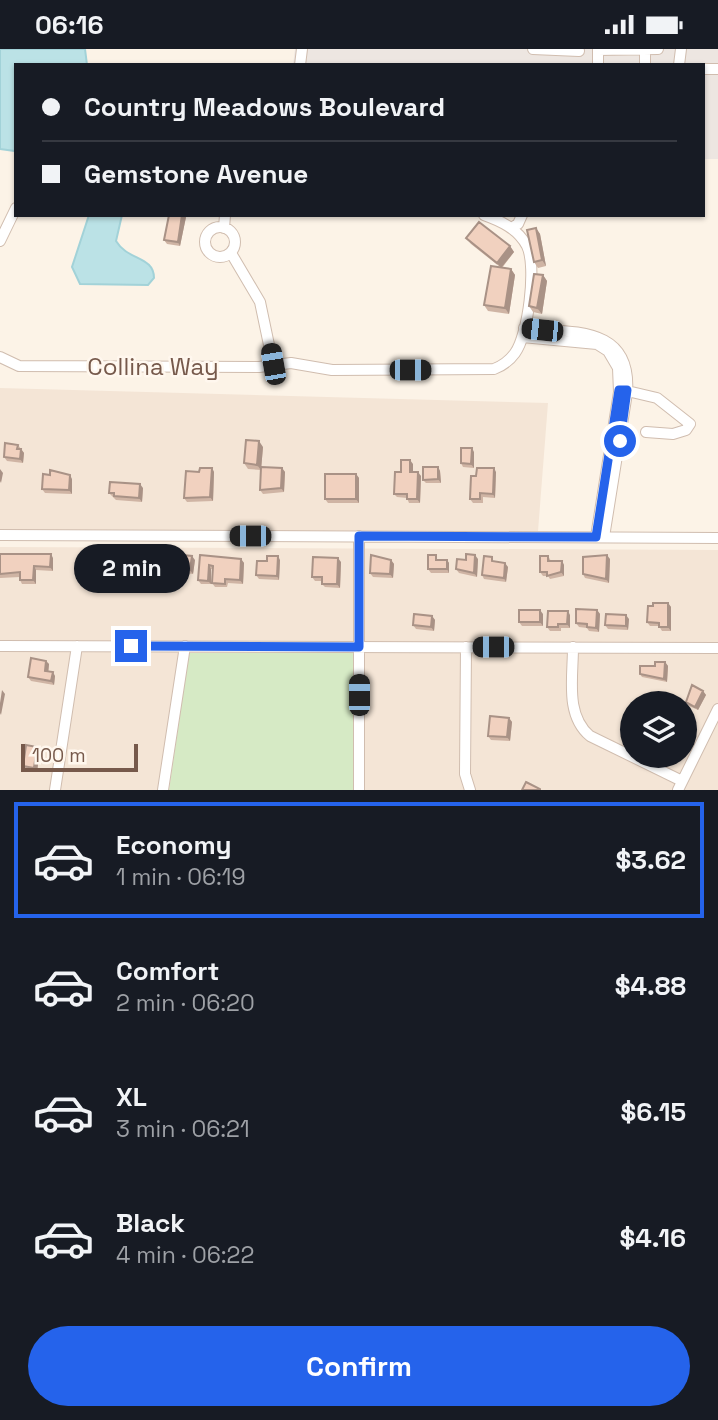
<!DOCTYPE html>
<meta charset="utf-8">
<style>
body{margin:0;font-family:"Space Grotesk",sans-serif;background:#242831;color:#f1f3f6;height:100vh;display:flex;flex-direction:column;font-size:26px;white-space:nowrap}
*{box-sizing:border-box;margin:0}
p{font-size:23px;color:#9ea1a6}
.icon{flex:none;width:38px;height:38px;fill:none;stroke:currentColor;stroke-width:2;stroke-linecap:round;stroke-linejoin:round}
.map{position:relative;height:741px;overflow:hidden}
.sheet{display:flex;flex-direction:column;background:#171b24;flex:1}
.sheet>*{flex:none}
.banner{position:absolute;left:14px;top:14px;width:691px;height:154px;border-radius:0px;box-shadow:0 2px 5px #0004;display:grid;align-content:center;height:154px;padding:0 28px;background:#171b24}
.fabs{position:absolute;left:620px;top:642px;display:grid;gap:14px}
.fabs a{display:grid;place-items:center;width:77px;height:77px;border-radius:50%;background:#171b24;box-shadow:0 2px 5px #0004;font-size:35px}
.scale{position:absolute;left:21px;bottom:18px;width:117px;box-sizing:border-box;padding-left:7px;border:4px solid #76594b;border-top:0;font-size:19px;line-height:24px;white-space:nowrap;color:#76594b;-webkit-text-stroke:5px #fff7ee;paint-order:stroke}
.end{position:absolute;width:32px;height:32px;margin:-16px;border:9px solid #2563eb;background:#fff;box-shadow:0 0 0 4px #fff}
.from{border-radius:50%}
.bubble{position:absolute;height:49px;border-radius:24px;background:#171b24;box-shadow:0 2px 5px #0004;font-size:23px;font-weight:700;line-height:49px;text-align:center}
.car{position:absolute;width:21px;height:42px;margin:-21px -10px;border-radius:9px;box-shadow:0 0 5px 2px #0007;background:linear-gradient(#222 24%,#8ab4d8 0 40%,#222 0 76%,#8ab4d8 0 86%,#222 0)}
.banner b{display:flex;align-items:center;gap:24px;height:66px;font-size:26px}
.banner b+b{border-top:2px solid #363941}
.banner i{width:18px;height:18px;background:#f1f3f6}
ul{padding:12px 0 0;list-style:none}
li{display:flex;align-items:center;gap:21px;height:116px;margin:0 14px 10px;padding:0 14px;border:4px solid transparent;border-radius:0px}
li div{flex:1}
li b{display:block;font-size:26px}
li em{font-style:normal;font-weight:700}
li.selected{border-color:#2563eb}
li>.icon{width:63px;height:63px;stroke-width:1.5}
.button{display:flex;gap:14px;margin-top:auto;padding:14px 28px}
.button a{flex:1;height:80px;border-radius:42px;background:#2563eb;color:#fff;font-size:28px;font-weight:700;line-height:80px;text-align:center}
.status{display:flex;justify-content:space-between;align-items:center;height:49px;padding:0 35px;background:#171b24;direction:ltr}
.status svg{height:19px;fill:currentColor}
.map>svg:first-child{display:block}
.residential{fill:#f4e5d6;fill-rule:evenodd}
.industrial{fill:#ede6e1}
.green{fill:#d6eac5}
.water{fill:#bbe2e6;stroke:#a2d2d8;stroke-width:2}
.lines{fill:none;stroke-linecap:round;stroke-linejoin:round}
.minor-casing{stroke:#d0bdaf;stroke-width:12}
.minor{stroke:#fff;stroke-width:10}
.wall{fill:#cfb4a4}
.shaded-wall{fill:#a99286}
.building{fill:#f1d1bf;stroke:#a99286;stroke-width:2}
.route{stroke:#2563eb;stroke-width:9}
.labels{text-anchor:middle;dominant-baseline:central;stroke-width:5;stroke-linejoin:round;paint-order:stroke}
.street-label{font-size:24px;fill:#76594b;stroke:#fff7ee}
</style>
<div class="status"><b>06:16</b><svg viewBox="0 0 49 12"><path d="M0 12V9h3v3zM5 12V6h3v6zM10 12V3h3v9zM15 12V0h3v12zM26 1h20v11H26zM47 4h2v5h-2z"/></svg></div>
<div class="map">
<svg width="718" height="741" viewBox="0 0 718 741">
<rect width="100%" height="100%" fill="#fcf3e7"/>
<!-- residential -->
<path class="residential" d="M0 339 548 354 538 482H0Z
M0 498 718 501V741H355L189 604 169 741H0ZM632 654H684V707H632Z"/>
<!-- industrial -->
<path class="industrial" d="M295 0H718V110H704V16H293Z"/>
<!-- green -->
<path class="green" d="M355 603V741H169L189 604Z"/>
<!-- water -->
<path class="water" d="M0 0H85L87 16H16L15 102 0 100Z
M89 166H122L116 192C128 212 154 207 154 229L148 236 80 235 72 218Z"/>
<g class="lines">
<defs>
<path id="minor" d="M533 0 579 2
M300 16 302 0
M598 16V1L658 0
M645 16V2
M679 16 681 0
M704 20H718
M205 193a15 15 0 1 1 30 0a15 15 0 1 1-30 0Z
M224 179 225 166
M511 179 518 175 522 166
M0 192 16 159
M231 204 260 253 273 315
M524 279C573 284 632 276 627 344L604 488
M522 288 597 295 608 302 618 319 619 343 596 488
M0 308 19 317 259 318 291 314 332 321 494 320C502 317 510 311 515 304 528 286 537 218 527 197 518 180 501 172 484 166
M623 341 657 349 690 375 686 381 673 385 646 383
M0 486 718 489
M0 597 718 599
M466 598 465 725 470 741
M573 598C573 629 565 666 590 687L682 732
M55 741 77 597
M163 741 185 597
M359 741V487
M678 741 718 660"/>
</defs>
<!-- minor casing -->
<use href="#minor" class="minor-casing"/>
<!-- minor -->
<use href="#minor" class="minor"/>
</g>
<!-- wall -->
<path class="wall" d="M186 168 180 197 167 195 164 191Z
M536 179 540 185 546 217 538 219 534 213Z
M466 189 510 197 514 203 502 219 511 220 515 226 509 265 488 262 484 256 500 218 471 195Z
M543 226 547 232 542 265 533 263 529 257Z
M18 396 24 404 23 414 7 412 4 408Z
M263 398 261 421 248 420 244 414Z
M474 403V419L463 418 461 414Z
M413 415V423L421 427 420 454H409L407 449 397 448 394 445 401 423Z
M438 418 440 422 441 434H426L423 431Z
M212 419 214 423 213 452 187 453 184 449Z
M282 419 285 423 284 443 263 445 260 441Z
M496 423 495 449 483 448V454H473L470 450 476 427Z
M356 425 359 429V454H328L325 450Z
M72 430V445L45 444 42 440Z
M143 439 142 453 116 451 109 444Z
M0 505 53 509V522L36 521V535H22L20 531V528L0 529Z
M107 505 110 509V518H103V528H88L85 524 97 511Z
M200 506 241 510 244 514 243 535 228 534 227 538H215L212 534 213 520H211V535H201L198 531Z
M548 507 551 512H562L564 516V527L550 530 548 527H543L540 523Z
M478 510 477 528 459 524 456 520 466 511Z
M610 510 609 534 585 529 583 525Z
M195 511 193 525 186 524V530L177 529 174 525V521L170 517Z
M280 511 279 531 259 530 256 526 267 512Z
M391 511 394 515 393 529 373 528 370 524Z
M439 511H447L449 514V524H431L428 520Z
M495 512 508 518 506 533 484 530 482 526Z
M341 513 340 539 325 538 322 535V532H315L312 528Z
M668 554 671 558V582H662L659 577H650L647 573 653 557Z
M597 561 600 565 599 583 589 582 587 579 579 578 576 574Z
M543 565V577H522L519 573Z
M570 566V579H561V582H550L547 578Z
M432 567 435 571 434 582 416 580 413 576Z
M629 570 628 581 608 580 605 576Z
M46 612 49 615 48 623 55 627 54 636 31 632 28 628Z
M665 613 668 617 667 633 642 628 640 625Z
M703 642 706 646 698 661 689 657 686 653Z
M509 669 512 673 510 692 491 691 488 687Z
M37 698 40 701 37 723 26 721 23 717Z"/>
<!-- shaded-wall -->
<path class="shaded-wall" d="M182 166H184L186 168 180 197 178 193Z
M536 179 540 185 546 217 542 211Z
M510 197 514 203 501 219 497 214Z
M511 220 515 226 509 265 505 259Z
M543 226 547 232 542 265 537 259Z
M259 392 263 398 261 421 257 416Z
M472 399 474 403V419L471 415Z
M21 400 24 404 23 414 20 410Z
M410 411 413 415V427L410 423Z
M438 418 440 422 441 434 438 430Z
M212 419 214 423 213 452 210 448Z
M282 419 285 423 284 443 281 439Z
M494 419 496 423 495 449 493 445Z
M0 420 3 424 1 434 0 432Z
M418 423 421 427 420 454 417 450Z
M356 425 359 429V454L356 450Z
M70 426 72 430V445L69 441Z
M140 435 143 439 142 453 139 449Z
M51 505 53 509V522L50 518Z
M107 505 110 509V518L107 515Z
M475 506 478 510 477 528 474 524Z
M607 506 610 510 609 534 606 530Z
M192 507 195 511 193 525 190 521Z
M278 507 280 511 279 531 277 527Z
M338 509 341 513 340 539 337 535Z
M241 510 244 514 243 535 240 531Z
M391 511 394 515 393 529 390 525Z
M447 511 449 514V524L447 520Z
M562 512 564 516V527L561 523Z
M100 514 103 518V528L100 525Z
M505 514 508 518 506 533 504 529Z
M209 516 211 520V535L208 532Z
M34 517 36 521V535L33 531Z
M183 520 186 524V530L183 526Z
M668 554 671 558V582L668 578Z
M540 561 543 565V577L540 573Z
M597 561 600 565 599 583 596 579Z
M568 562 570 566V579L567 575Z
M626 566 629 570 628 581 626 577Z
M432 567 435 571 434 582 431 578Z
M46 612 49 615 48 626 45 622Z
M665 613 668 617 667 633 664 630Z
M53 623 55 627 54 636 51 632Z
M2 641 5 645 1 666 0 664V654Z
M703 642 706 646 698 661 695 658Z
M509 669 512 673 510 692 507 688Z
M37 698 40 701 37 723 34 719Z"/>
<!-- building -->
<path class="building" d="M169 166H182L178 193 164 191Z
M479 173 510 197 497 214 466 189Z
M536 179 542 211 534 213 527 181Z
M491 217 511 220 505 259 484 256Z
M534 225 543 226 537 259 529 257Z
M246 391 259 392 257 416 244 414Z
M5 394 18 396 17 400H21L20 410 4 408Z
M461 399H472L471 415 461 414Z
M401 411H410V423H418L417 450H407V445H394L395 423H401Z
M261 418 282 419 281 439 260 441Z
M423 418H438V430L423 431Z
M200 419H212L210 448 184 449 186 422 199 423Z
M477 419H494L493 445 480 444V450H470L471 427H476Z
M50 421 70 426 69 441 42 440 43 425 50 426Z
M325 425H356V450H325Z
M110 433 140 435 139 449 114 447V444H109Z
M0 505H51L50 518 34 517 33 531H20V523L0 525Z
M97 505H107V515L100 514V525L85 524V511H97Z
M171 505 192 507 190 521 183 520V526L174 525 175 517H170Z
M466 505 475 506 474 524 456 520 457 510 466 511Z
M200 506 241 510 240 531 225 530V535L212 534 213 517 209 516 208 532 198 531Z
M371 506 391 511 390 525 370 524Z
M428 506H436V511H447V520H428Z
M607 506 606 530 583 525V508Z
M267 507H278L277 527 256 526 257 512H267Z
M484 507 492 508V512L505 514 504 529 482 526Z
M540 507H548V512H562L561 523 547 527V523H540Z
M313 508 338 509 337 535H322V528H312Z
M653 554H668V578H659V574L647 573 648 557H653Z
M576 560 597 561 596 579 587 578V575L576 574Z
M519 561H540V573H519Z
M548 562H568L567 575H558V578H547Z
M414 565 432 567 431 578 413 576Z
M606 565 626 566V577L605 576Z
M31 609 46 612 45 622 53 623 51 632 28 628Z
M655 613H665L664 630 640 625V617H655Z
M692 636 703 642 695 658 686 653Z
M490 667 509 669 507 688 488 687Z
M26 696 37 698 34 719 23 717Z
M526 733 540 740V741H522Z"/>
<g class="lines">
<!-- route -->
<path class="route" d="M131 597 359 598V487L596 488 619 341H627L620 392"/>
</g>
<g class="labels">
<!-- street labels -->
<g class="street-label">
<text x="153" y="317">Collina Way</text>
</g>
</g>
</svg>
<div class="fabs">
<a><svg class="icon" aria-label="layers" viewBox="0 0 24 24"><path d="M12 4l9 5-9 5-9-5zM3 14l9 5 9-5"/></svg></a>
</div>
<div class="scale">100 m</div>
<i class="end from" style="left:620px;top:392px"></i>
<i class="end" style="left:131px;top:597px"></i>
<div class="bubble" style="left:74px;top:495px;width:116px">2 min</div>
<i class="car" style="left:542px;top:281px;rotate:276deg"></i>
<i class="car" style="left:273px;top:315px;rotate:350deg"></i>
<i class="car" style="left:410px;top:321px;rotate:90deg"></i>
<i class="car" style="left:250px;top:487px;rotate:270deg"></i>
<i class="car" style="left:493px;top:598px;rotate:270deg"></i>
<i class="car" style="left:359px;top:646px;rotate:0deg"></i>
<div class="banner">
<b><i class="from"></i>Country Meadows Boulevard</b>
<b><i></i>Gemstone Avenue</b>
</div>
</div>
<section class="sheet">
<ul>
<li class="selected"><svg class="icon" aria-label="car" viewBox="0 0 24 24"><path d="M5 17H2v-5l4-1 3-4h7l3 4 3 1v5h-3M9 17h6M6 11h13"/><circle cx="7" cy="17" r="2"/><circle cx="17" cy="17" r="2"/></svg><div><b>Economy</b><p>1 min · 06:19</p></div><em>$3.62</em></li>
<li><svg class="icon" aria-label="car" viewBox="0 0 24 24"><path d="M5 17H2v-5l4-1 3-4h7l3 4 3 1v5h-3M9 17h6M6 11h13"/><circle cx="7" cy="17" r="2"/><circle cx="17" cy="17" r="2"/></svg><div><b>Comfort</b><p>2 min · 06:20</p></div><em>$4.88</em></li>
<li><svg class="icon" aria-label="car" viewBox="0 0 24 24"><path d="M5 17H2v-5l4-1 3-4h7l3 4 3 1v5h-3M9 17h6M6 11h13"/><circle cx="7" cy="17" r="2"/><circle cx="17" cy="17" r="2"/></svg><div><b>XL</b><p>3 min · 06:21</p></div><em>$6.15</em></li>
<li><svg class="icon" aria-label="car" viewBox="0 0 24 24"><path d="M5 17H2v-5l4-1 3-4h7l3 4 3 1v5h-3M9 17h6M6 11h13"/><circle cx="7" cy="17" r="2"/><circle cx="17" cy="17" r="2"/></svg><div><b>Black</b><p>4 min · 06:22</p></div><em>$4.16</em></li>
</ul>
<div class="button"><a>Confirm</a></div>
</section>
